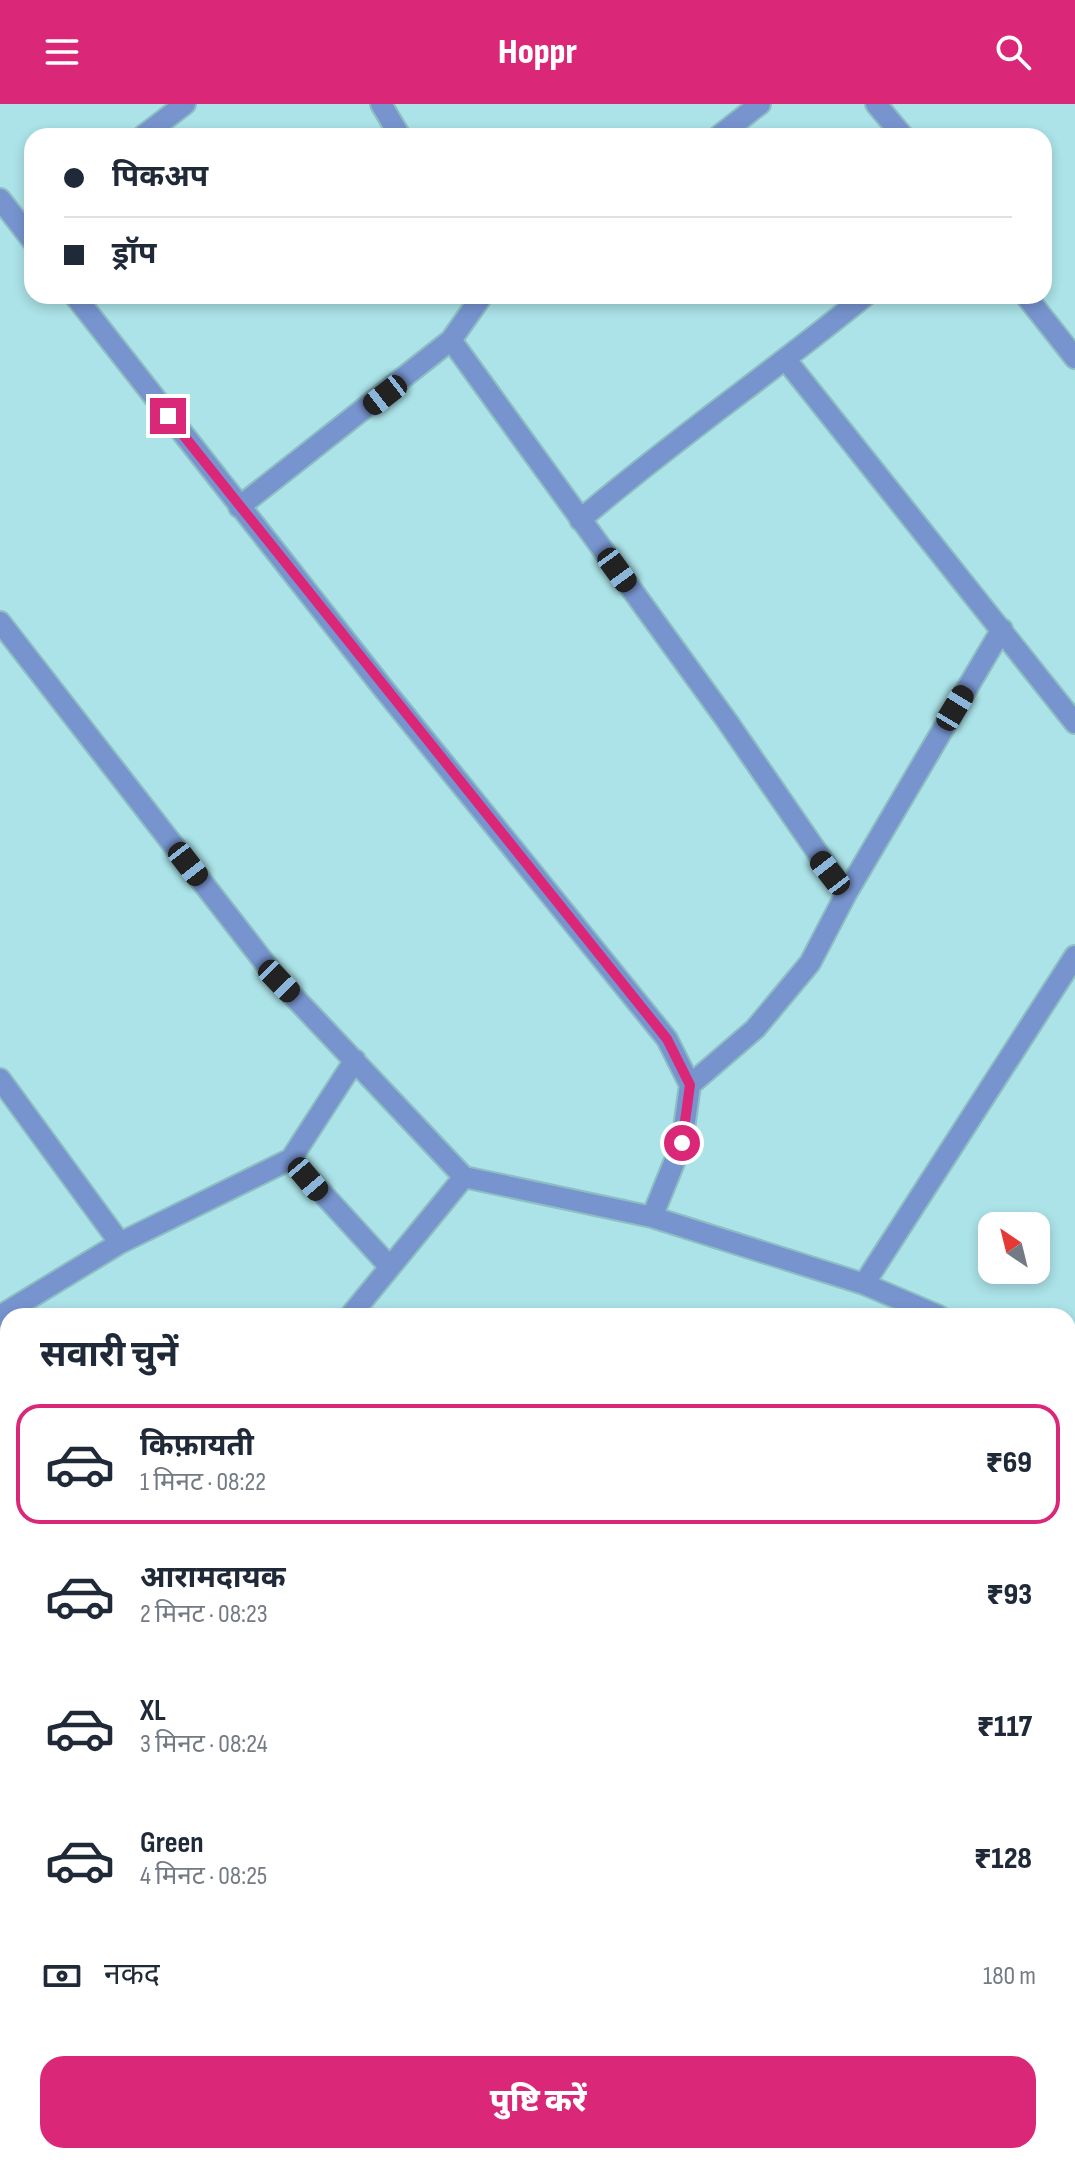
<!DOCTYPE html>
<html lang="hi">
<meta charset="utf-8">
<style>
body{margin:0;font-family:"Sofia Sans Condensed","Noto Sans Devanagari",sans-serif;background:#f6f6f7;color:#1f2937;height:100vh;display:flex;flex-direction:column;font-size:30px;white-space:nowrap}
*{box-sizing:border-box;margin:0}
p{font-size:26px;color:#747a83}
.icon{flex:none;width:44px;height:44px;fill:none;stroke:currentColor;stroke-width:2;stroke-linecap:round;stroke-linejoin:round}
.map{position:relative;flex:1;overflow:hidden}
.side{position:absolute;left:0px;top:1204px;width:1076px;height:856px;display:flex;flex-direction:column;background:#fff;border-radius:24px 24px 0 0;box-shadow:0 4px 12px #0003}
.side>*{flex:none}
.hud{position:absolute;left:24px;top:24px;width:1028px;height:176px;border-radius:24px;box-shadow:0 4px 12px #0003;display:grid;align-content:center;height:176px;padding:0 40px;background:#fff}
.needle{width:52px;rotate:325deg}
.controls{position:absolute;left:978px;top:1108px;display:grid;gap:16px}
.controls a{display:grid;place-items:center;width:72px;height:72px;border-radius:16px;background:#fff;box-shadow:0 4px 12px #0003;font-size:40px}
.end{position:absolute;width:36px;height:36px;margin:-18px;border:10px solid #db2777;background:#fff;box-shadow:0 0 0 4px #fff}
.from{border-radius:50%}
.car{position:absolute;width:24px;height:48px;margin:-24px -12px;border-radius:10px;box-shadow:0 0 6px 2px #0007;background:linear-gradient(#222 24%,#8ab4d8 0 40%,#222 0 76%,#8ab4d8 0 86%,#222 0)}
.hud b{display:flex;align-items:center;gap:28px;height:76px;font-size:30px}
.hud b+b{border-top:2px solid #e0e1e3}
.hud i{width:20px;height:20px;background:#1f2937}
ul{padding:0;list-style:none}
li{display:flex;align-items:center;gap:24px;height:120px;margin:0 16px 12px;padding:0 24px;border:4px solid transparent;border-radius:24px}
li div{flex:1}
li b{display:block;font-size:30px}
li em{font-style:normal;font-weight:800}
li.selected{border-color:#db2777}
li>.icon{width:72px;height:72px;stroke-width:1.5}
h2{padding:0 40px;font-size:36px;line-height:96px}
.pay{display:flex;align-items:center;gap:20px;height:88px;padding:0 40px;font-size:30px}
.pay p{margin-inline-start:auto}
.primary-button{display:flex;gap:16px;margin-top:auto;padding:16px 40px}
.primary-button a{flex:1;height:92px;border-radius:24px;background:#db2777;color:#fff;font-size:32px;font-weight:800;line-height:92px;text-align:center}
header{display:flex;justify-content:space-between;align-items:center;height:104px;padding:0 40px;background:#db2777;color:#fff;font-size:36px;font-weight:800}
.map>svg:first-child{display:block}
.lines{fill:none;stroke-linecap:round;stroke-linejoin:round}
.street-casing{stroke:#8cbec2;stroke-width:24}
.secondary-casing{stroke:#8cbec2;stroke-width:24}
.street{stroke:#7794cf;stroke-width:20}
.secondary{stroke:#4870c8;stroke-width:20}
.route{stroke:#db2777;stroke-width:10}
</style>
<header><svg class="icon" aria-label="menu" viewBox="0 0 24 24"><path d="M4 6h16M4 12h16M4 18h16"/></svg>Hoppr<svg class="icon" aria-label="search" viewBox="0 0 24 24"><circle cx="10" cy="10" r="6"/><path d="M15 15l6 6"/></svg></header>
<div class="map">
<svg width="1075" height="2060" viewBox="0 0 1075 2060">
<rect width="100%" height="100%" fill="#abe3e8"/>
<g class="lines">
<defs>
<path id="street" d="M381 0 400 32
M876 0 903 32
M143 32 185 0
M719 32 760 0
M0 95 32 136
M75 192 383 584 667 935 690 981 682 1039 652 1113
M1026 192 1075 254
M451 236 727 617 846 790 810 859 755 925 690 981
M786 256 1075 619
M239 403 451 236 482 192
M580 416C672 337 771 269 865 192
M0 518 279 877 464 1073 652 1113 864 1180 939 1212
M846 790 1002 525
M0 975 120 1139
M291 1055 390 1163
M864 1180 1075 852
M0 1212 120 1139 291 1055 355 956
M350 1212 464 1073
M1068 1253 1075 1255
M1068 1589 1075 1578
M1073 1810 1075 1813
M1054 2052 1071 2060
M427 2060 433 2052
M762 2060 767 2052"/>
<path id="secondary" d="M0 1693 8 1705
M214 2052 219 2060"/>
</defs>
<!-- street casing -->
<use href="#street" class="street-casing"/>
<!-- secondary casing -->
<use href="#secondary" class="secondary-casing"/>
<!-- street -->
<use href="#street" class="street"/>
<!-- secondary -->
<use href="#secondary" class="secondary"/>
</g>
<g class="lines">
<!-- route -->
<path class="route" d="M168 312 667 935 690 981 682 1039"/>
</g>
</svg>
<div class="controls">
<a><svg class="needle" viewBox="-14 -14 28 28"><path d="M0-13l5 13h-10z" fill="#e53935"/><path d="M0 13l5-13h-10z" fill="#747a83"/></svg></a>
</div>
<i class="end from" style="left:682px;top:1039px"></i>
<i class="end" style="left:168px;top:312px"></i>
<i class="car" style="left:385px;top:291px;rotate:232deg"></i>
<i class="car" style="left:617px;top:466px;rotate:144deg"></i>
<i class="car" style="left:955px;top:604px;rotate:31deg"></i>
<i class="car" style="left:188px;top:760px;rotate:142deg"></i>
<i class="car" style="left:830px;top:769px;rotate:322deg"></i>
<i class="car" style="left:279px;top:877px;rotate:136deg"></i>
<i class="car" style="left:308px;top:1075px;rotate:140deg"></i>
<div class="hud">
<b><i class="from"></i>पिकअप</b>
<b><i></i>ड्रॉप</b>
</div>
<section class="side">
<h2>सवारी चुनें</h2>
<ul>
<li class="selected"><svg class="icon" aria-label="car" viewBox="0 0 24 24"><path d="M5 17H2v-5l4-1 3-4h7l3 4 3 1v5h-3M9 17h6M6 11h13"/><circle cx="7" cy="17" r="2"/><circle cx="17" cy="17" r="2"/></svg><div><b>किफ़ायती</b><p>1 मिनट · 08:22</p></div><em>₹69</em></li>
<li><svg class="icon" aria-label="car" viewBox="0 0 24 24"><path d="M5 17H2v-5l4-1 3-4h7l3 4 3 1v5h-3M9 17h6M6 11h13"/><circle cx="7" cy="17" r="2"/><circle cx="17" cy="17" r="2"/></svg><div><b>आरामदायक</b><p>2 मिनट · 08:23</p></div><em>₹93</em></li>
<li><svg class="icon" aria-label="car" viewBox="0 0 24 24"><path d="M5 17H2v-5l4-1 3-4h7l3 4 3 1v5h-3M9 17h6M6 11h13"/><circle cx="7" cy="17" r="2"/><circle cx="17" cy="17" r="2"/></svg><div><b>XL</b><p>3 मिनट · 08:24</p></div><em>₹117</em></li>
<li><svg class="icon" aria-label="car" viewBox="0 0 24 24"><path d="M5 17H2v-5l4-1 3-4h7l3 4 3 1v5h-3M9 17h6M6 11h13"/><circle cx="7" cy="17" r="2"/><circle cx="17" cy="17" r="2"/></svg><div><b>Green</b><p>4 मिनट · 08:25</p></div><em>₹128</em></li>
</ul>
<div class="pay"><svg class="icon" aria-label="cash" viewBox="0 0 24 24"><path d="M3 7h18v10H3z"/><circle cx="12" cy="12" r="2"/></svg>नकद<p>180 m</p></div>
<div class="primary-button"><a>पुष्टि करें</a></div>
</section>
</div>
